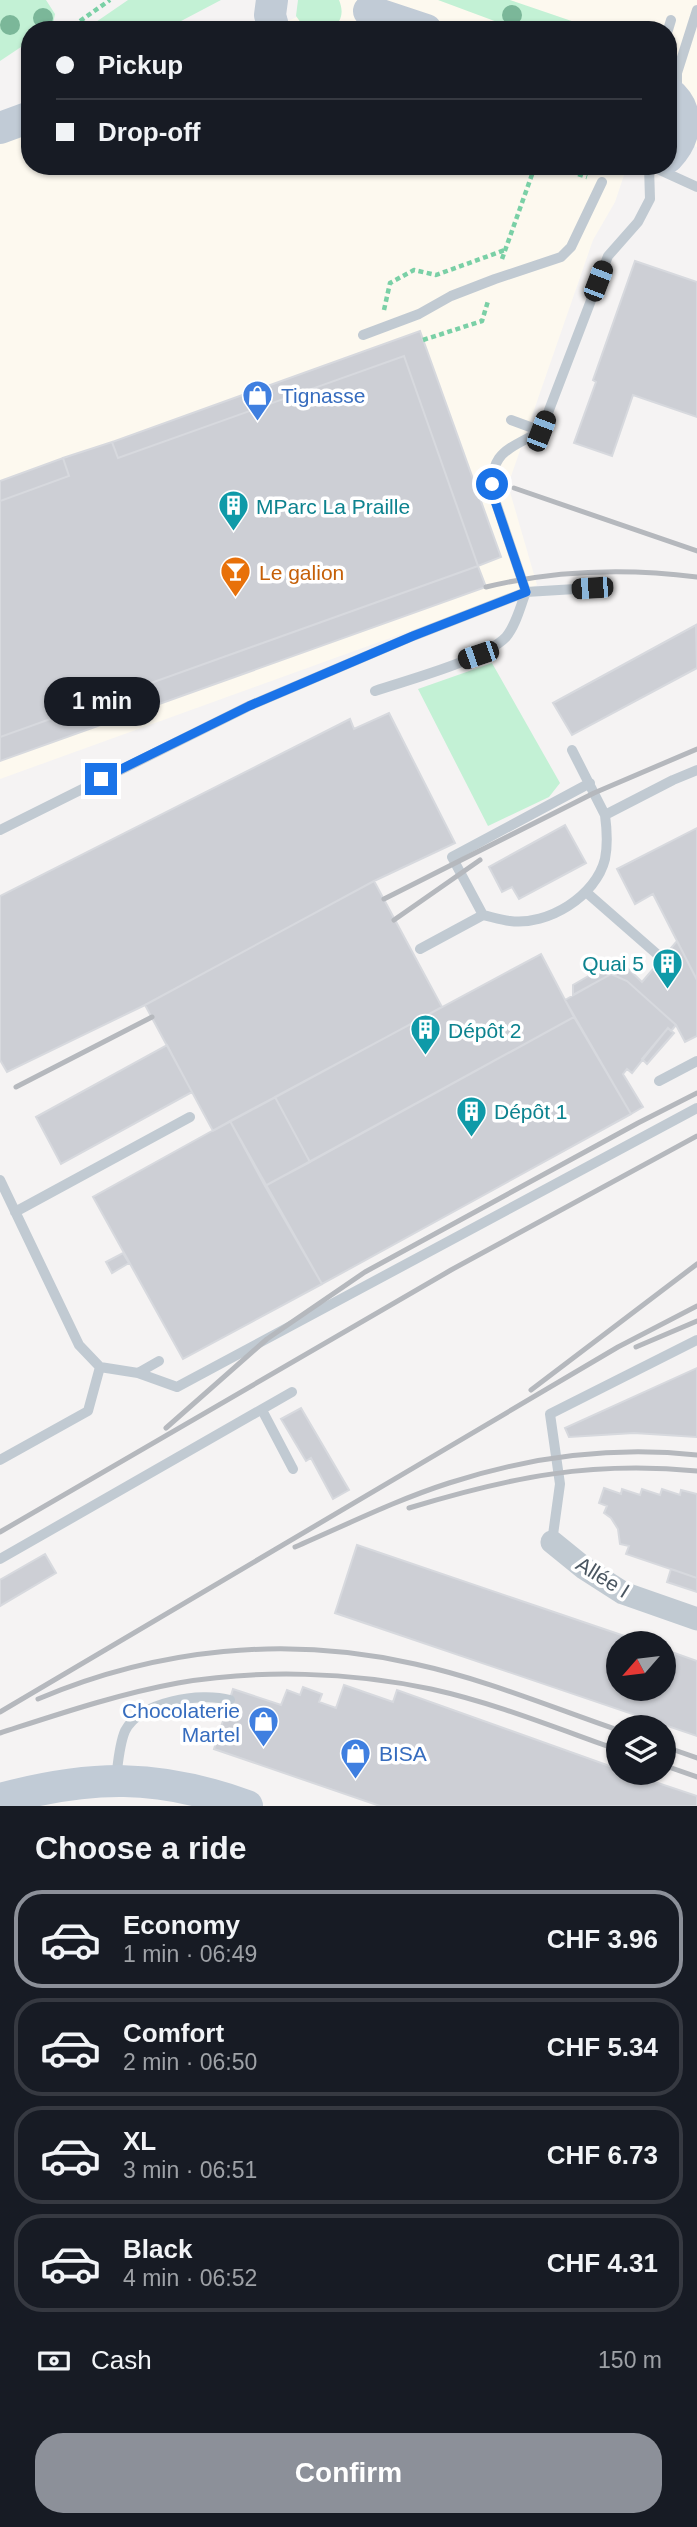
<!DOCTYPE html>
<meta charset="utf-8">
<style>
body{margin:0;font-family:Arial,sans-serif;background:#242831;color:#f1f3f6;height:100vh;display:flex;flex-direction:column;font-size:26px;white-space:nowrap}
*{box-sizing:border-box;margin:0}
p{font-size:23px;color:#9ea1a6}
.icon{flex:none;width:38px;height:38px;fill:none;stroke:currentColor;stroke-width:2;stroke-linecap:round;stroke-linejoin:round}
.map{position:relative;height:1806px;overflow:hidden}
.details{display:flex;flex-direction:column;background:#171b24;flex:1}
.details>*{flex:none}
.guide{position:absolute;left:21px;top:21px;width:656px;height:154px;border-radius:28px;box-shadow:0 2px 5px #0004;display:grid;align-content:center;height:154px;padding:0 35px;background:#171b24}
.needle{width:46px;rotate:242deg}
.fabs{position:absolute;left:606px;top:1631px;display:grid;gap:14px}
.fabs a{display:grid;place-items:center;width:70px;height:70px;border-radius:50%;background:#171b24;box-shadow:0 2px 5px #0004;font-size:35px}
.end{position:absolute;width:32px;height:32px;margin:-16px;border:9px solid #1a73e8;background:#fff;box-shadow:0 0 0 4px #fff}
.from{border-radius:50%}
.bubble{position:absolute;height:49px;border-radius:24px;background:#171b24;box-shadow:0 2px 5px #0004;font-size:23px;font-weight:600;line-height:49px;text-align:center}
.car{position:absolute;width:21px;height:42px;margin:-21px -10px;border-radius:9px;box-shadow:0 0 5px 2px #0007;background:linear-gradient(#222 24%,#8ab4d8 0 40%,#222 0 76%,#8ab4d8 0 86%,#222 0)}
.guide b{display:flex;align-items:center;gap:24px;height:66px;font-size:26px}
.guide b+b{border-top:2px solid #363941}
.guide i{width:18px;height:18px;background:#f1f3f6}
ul{padding:0;list-style:none}
li{display:flex;align-items:center;gap:21px;height:98px;margin:0 14px 10px;padding:0 21px;border:4px solid #363941;border-radius:28px}
li div{flex:1}
li b{display:block;font-size:26px}
li em{font-style:normal;font-weight:600}
li.on{border-color:#8c9099}
li>.icon{width:63px;height:63px;stroke-width:1.5}
h2{padding:0 35px;font-size:32px;line-height:84px}
.pay{display:flex;align-items:center;gap:18px;height:77px;padding:0 35px;font-size:26px}
.pay p{margin-inline-start:auto}
.button{display:flex;gap:14px;margin-top:auto;padding:14px 35px}
.button a{flex:1;height:80px;border-radius:28px;background:#8c9099;color:#fff;font-size:28px;font-weight:600;line-height:80px;text-align:center}
.map>svg:first-child{display:block}
.commercial{fill:#fdf9ef}
.green{fill:#c3f1d5}
.building{fill:#cdcfd5;stroke:#d7d9de;stroke-width:2}
.lines{fill:none;stroke-linecap:round;stroke-linejoin:round}
.path{stroke:#7ad0a6;stroke-width:4.5;stroke-dasharray:5 3.5;stroke-linecap:butt}
.lane{stroke:#c1cad2;stroke-width:10}
.street{stroke:#c1cad2;stroke-width:23}
.secondary{stroke:#c1cbd6;stroke-width:32}
.rail{stroke:#b5b8bd;stroke-width:5}
.tree{fill:#7bb799}
.route{stroke:#1a73e8;stroke-width:9}
.labels{text-anchor:middle;dominant-baseline:central;stroke-width:7;stroke-linejoin:round;paint-order:stroke}
.shop-label{font-size:21px;fill:#366cbe;stroke:#fff;text-anchor:start}
.culture-label{font-size:21px;fill:#0d838f;stroke:#fff;text-anchor:start}
.food-label{font-size:21px;fill:#c56008;stroke:#fff;text-anchor:start}
.street-label{font-size:21px;fill:#4a5661;stroke:#fff}
</style>
<div class="map">
<svg width="697" height="1806" viewBox="0 0 697 1806">
<rect width="100%" height="100%" fill="#f5f3f3"/>
<!-- commercial -->
<path class="commercial" d="M324 0H697V147L669 137 668 30H264L318 9Z
M30 118V166H627L615 202 593 240 508 485 537 585 0 779V129Z"/>
<!-- green -->
<path class="green" d="M0 0H46L55 14 53 24 45 30H30V41L0 61Z
M128 0H221L164 30H97L93 24Z
M298 0H339C344 12 342 22 331 30H306L296 16Z
M438 0H510L598 30H519Z
M492 663 560 783 549 797 488 826 418 689Z"/>
<!-- building -->
<path class="building" d="M635 261 697 282V417L633 395 612 456 574 443 596 382 593 380Z
M420 331 501 557 478 566 404 356 118 458 112 442Z
M404 356 478 566 0 737V501L69 476 63 458 112 442 118 458Z
M63 458 69 476 0 501V481Z
M478 566 486 587 0 761V737Z
M696 625 697 668 572 735 553 703Z
M389 713 455 843 374 881 145 1005 7 1072 0 1060V896L350 719 354 729Z
M565 825 586 863 519 899 512 887 502 892 489 867Z
M697 828V980L653 894 635 904 617 869Z
M374 881 442 1007 213 1131 145 1005Z
M677 941 697 980V1036L685 1042 676 1025 627 981 611 974 573 995V985L618 959 642 982Z
M541 954 574 1017 310 1162 275 1097Z
M611 974 627 981 676 1025 671 1031 668 1028 632 1073 627 1069 623 1074 643 1107 631 1114 565 1000Z
M574 1017 631 1114 322 1284 265 1186Z
M668 1028 674 1033 647 1064 642 1059Z
M167 1045 192 1092 61 1164 36 1117Z
M275 1097 310 1162 265 1186 230 1121Z
M230 1121 322 1284 183 1359 93 1197Z
M123 1253 129 1263 112 1273 106 1262Z
M697 1368V1437L634 1433 569 1437 565 1428Z
M301 1408 349 1490 333 1499 311 1458 306 1461 281 1419Z
M604 1488 621 1494 622 1489 640 1495 642 1489 660 1495 662 1489 680 1495 681 1490 697 1494V1578L626 1554 629 1546 620 1544 618 1529 611 1518 604 1513 607 1506 599 1503Z
M357 1545 645 1643H618V1689H663V1649L697 1661V1736L335 1613Z
M45 1554 56 1573 0 1606V1580Z
M671 1569 697 1578V1592L667 1582Z
M344 1685 393 1702 397 1690 618 1769V1773H628L697 1796V1806H380L214 1749 233 1689 281 1705 287 1690 300 1695 303 1687 322 1694 319 1702 336 1708Z"/>
<g class="lines">
<!-- path -->
<path class="path" d="M80 21 110 0
M554 166 587 177
M502 259 535 166
M384 310 390 283 414 270 436 275 505 250
M423 340 482 321 488 301"/>
<!-- lane -->
<path class="lane" d="M668 30 671 20
M677 94V73L697 10
M651 166 697 187
M363 335 419 314 451 296 495 279 561 257 571 247 602 182
M511 420 541 431 608 256 638 222 650 199 649 166
M375 691C407 680 484 660 506 637 516 625 520 607 526 592L494 497C487 452 508 450 541 431
M572 750 605 815
M0 830 249 706 413 636 526 592 592 588
M586 892 658 955
M483 915 452 857 590 783
M420 949 483 915C492 917 501 920 510 921 548 926 596 896 605 859 608 844 607 830 605 815L673 780 697 770
M659 1081 697 1061
M0 1180 79 1345 100 1367 138 1373 159 1361
M15 1212 190 1117
M138 1373 177 1387 697 1108
M262 1410 293 1469
M0 1460 88 1411 100 1367
M552 1542 560 1484 550 1414 697 1340
M0 1559 292 1392
M116 1779C118 1764 119 1745 125 1731 140 1701 201 1692 230 1700"/>
<!-- street -->
<path class="street" d="M552 1542 584 1568 623 1593 697 1619"/>
<!-- secondary -->
<path class="secondary" d="M272 0 270 15 274 30
M369 11 426 30
M668 92C690 110 687 137 668 157
M0 128 30 117
M0 1799C91 1775 157 1773 247 1806"/>
<!-- rail -->
<path class="rail" d="M514 488 697 551
M486 587C555 570 626 568 697 577
M384 899 594 793 697 749
M394 920 480 860
M16 1087 152 1017
M636 1347 697 1321
M531 1390 697 1264
M166 1428 267 1339 365 1272 638 1123 697 1093
M409 1508C511 1477 590 1461 697 1471
M0 1532 451 1270 697 1136
M295 1547C346 1525 396 1500 449 1483 529 1457 613 1446 697 1455
M38 1699C158 1648 287 1635 415 1664 484 1679 551 1707 618 1730
M0 1712 618 1347 697 1306
M0 1733C59 1714 118 1694 178 1683 260 1669 351 1672 431 1689 495 1703 556 1728 618 1750
M663 1746 697 1758
M663 1765 697 1777"/>
</g>
<!-- trees -->
<g class="tree">
<circle cx="512" cy="15" r="10"/>
<circle cx="43" cy="18" r="10"/>
<circle cx="10" cy="25" r="10"/>
</g>
<g class="lines">
<!-- route -->
<path class="route" d="M101 779 249 706 413 636 526 592 494 498 492 484"/>
</g>
<!-- icons -->
<defs>
<symbol id="shop-pin" viewBox="-11 -11 22 30"><path d="M0 17L-7.5 6A9.5 9.5 0 1 1 7.5 6Z" fill="#3f7fe0" stroke="#fff"/><path d="M-5-2.5h2.3a2.7 3.5 0 0 1 5.4 0H5L5.5 6h-11ZM-1.5-2.5h3a1.5 2.3 0 0 0-3 0Z" fill="#fff"/></symbol>
<symbol id="building-pin" viewBox="-11 -11 22 30"><path d="M0 17L-7.5 6A9.5 9.5 0 1 1 7.5 6Z" fill="#0f9aa8" stroke="#fff"/><path d="M-4-6H4V6H1V3H-1V6H-4ZM-2.5-4.3h1.7v1.8h-1.7ZM.8-4.3h1.7v1.8H.8ZM-2.5-1h1.7V.8h-1.7ZM.8-1h1.7V.8H.8Z" fill="#fff"/></symbol>
<symbol id="bar-pin" viewBox="-11 -11 22 30"><path d="M0 17L-7.5 6A9.5 9.5 0 1 1 7.5 6Z" fill="#e8710a" stroke="#fff"/><path d="M-6-5H6L.8 .8V4.5H3.5V6h-7V4.5H-.8V.8Z" fill="#fff"/></symbol>
</defs>
<g fill-rule="evenodd">
<use href="#shop-pin" x="240" y="378" width="35" height="47"/>
<use href="#building-pin" x="216" y="488" width="35" height="47"/>
<use href="#bar-pin" x="218" y="554" width="35" height="47"/>
<use href="#building-pin" x="650" y="946" width="35" height="47"/>
<use href="#building-pin" x="408" y="1012" width="35" height="47"/>
<use href="#building-pin" x="454" y="1094" width="35" height="47"/>
<use href="#shop-pin" x="246" y="1704" width="35" height="47"/>
<use href="#shop-pin" x="338" y="1736" width="35" height="47"/>
</g>
<g class="labels">
<!-- shop labels -->
<g class="shop-label">
<text x="281" y="395">Tignasse</text>
<text x="240" y="1710" text-anchor="end">Chocolaterie<tspan x="240" dy="24">Martel</tspan></text>
<text x="379" y="1753">BISA</text>
</g>
<!-- culture labels -->
<g class="culture-label">
<text x="256" y="506">MParc La Praille</text>
<text x="644" y="963" text-anchor="end">Quai 5</text>
<text x="448" y="1030">Dépôt 2</text>
<text x="494" y="1111">Dépôt 1</text>
</g>
<!-- food labels -->
<g class="food-label">
<text x="259" y="572">Le galion</text>
</g>
<!-- street labels -->
<g class="street-label">
<text transform="translate(603 1577) rotate(32)">Allée I</text>
</g>
</g>
</svg>
<div class="fabs">
<a><svg class="needle" viewBox="-14 -14 28 28"><path d="M0-13l5 13h-10z" fill="#e53935"/><path d="M0 13l5-13h-10z" fill="#9ea1a6"/></svg></a>
<a><svg class="icon" aria-label="layers" viewBox="0 0 24 24"><path d="M12 4l9 5-9 5-9-5zM3 14l9 5 9-5"/></svg></a>
</div>
<i class="end from" style="left:492px;top:484px"></i>
<i class="end" style="left:101px;top:779px"></i>
<div class="bubble" style="left:44px;top:677px;width:116px">1 min</div>
<i class="car" style="left:598px;top:281px;rotate:21deg"></i>
<i class="car" style="left:541px;top:431px;rotate:21deg"></i>
<i class="car" style="left:592px;top:588px;rotate:266deg"></i>
<i class="car" style="left:478px;top:655px;rotate:251deg"></i>
<div class="guide">
<b><i class="from"></i>Pickup</b>
<b><i></i>Drop-off</b>
</div>
</div>
<section class="details">
<h2>Choose a ride</h2>
<ul>
<li class="on"><svg class="icon" aria-label="car" viewBox="0 0 24 24"><path d="M5 17H2v-5l4-1 3-4h7l3 4 3 1v5h-3M9 17h6M6 11h13"/><circle cx="7" cy="17" r="2"/><circle cx="17" cy="17" r="2"/></svg><div><b>Economy</b><p>1 min · 06:49</p></div><em>CHF 3.96</em></li>
<li><svg class="icon" aria-label="car" viewBox="0 0 24 24"><path d="M5 17H2v-5l4-1 3-4h7l3 4 3 1v5h-3M9 17h6M6 11h13"/><circle cx="7" cy="17" r="2"/><circle cx="17" cy="17" r="2"/></svg><div><b>Comfort</b><p>2 min · 06:50</p></div><em>CHF 5.34</em></li>
<li><svg class="icon" aria-label="car" viewBox="0 0 24 24"><path d="M5 17H2v-5l4-1 3-4h7l3 4 3 1v5h-3M9 17h6M6 11h13"/><circle cx="7" cy="17" r="2"/><circle cx="17" cy="17" r="2"/></svg><div><b>XL</b><p>3 min · 06:51</p></div><em>CHF 6.73</em></li>
<li><svg class="icon" aria-label="car" viewBox="0 0 24 24"><path d="M5 17H2v-5l4-1 3-4h7l3 4 3 1v5h-3M9 17h6M6 11h13"/><circle cx="7" cy="17" r="2"/><circle cx="17" cy="17" r="2"/></svg><div><b>Black</b><p>4 min · 06:52</p></div><em>CHF 4.31</em></li>
</ul>
<div class="pay"><svg class="icon" aria-label="cash" viewBox="0 0 24 24"><path d="M3 7h18v10H3z"/><circle cx="12" cy="12" r="2"/></svg>Cash<p>150 m</p></div>
<div class="button"><a>Confirm</a></div>
</section>
